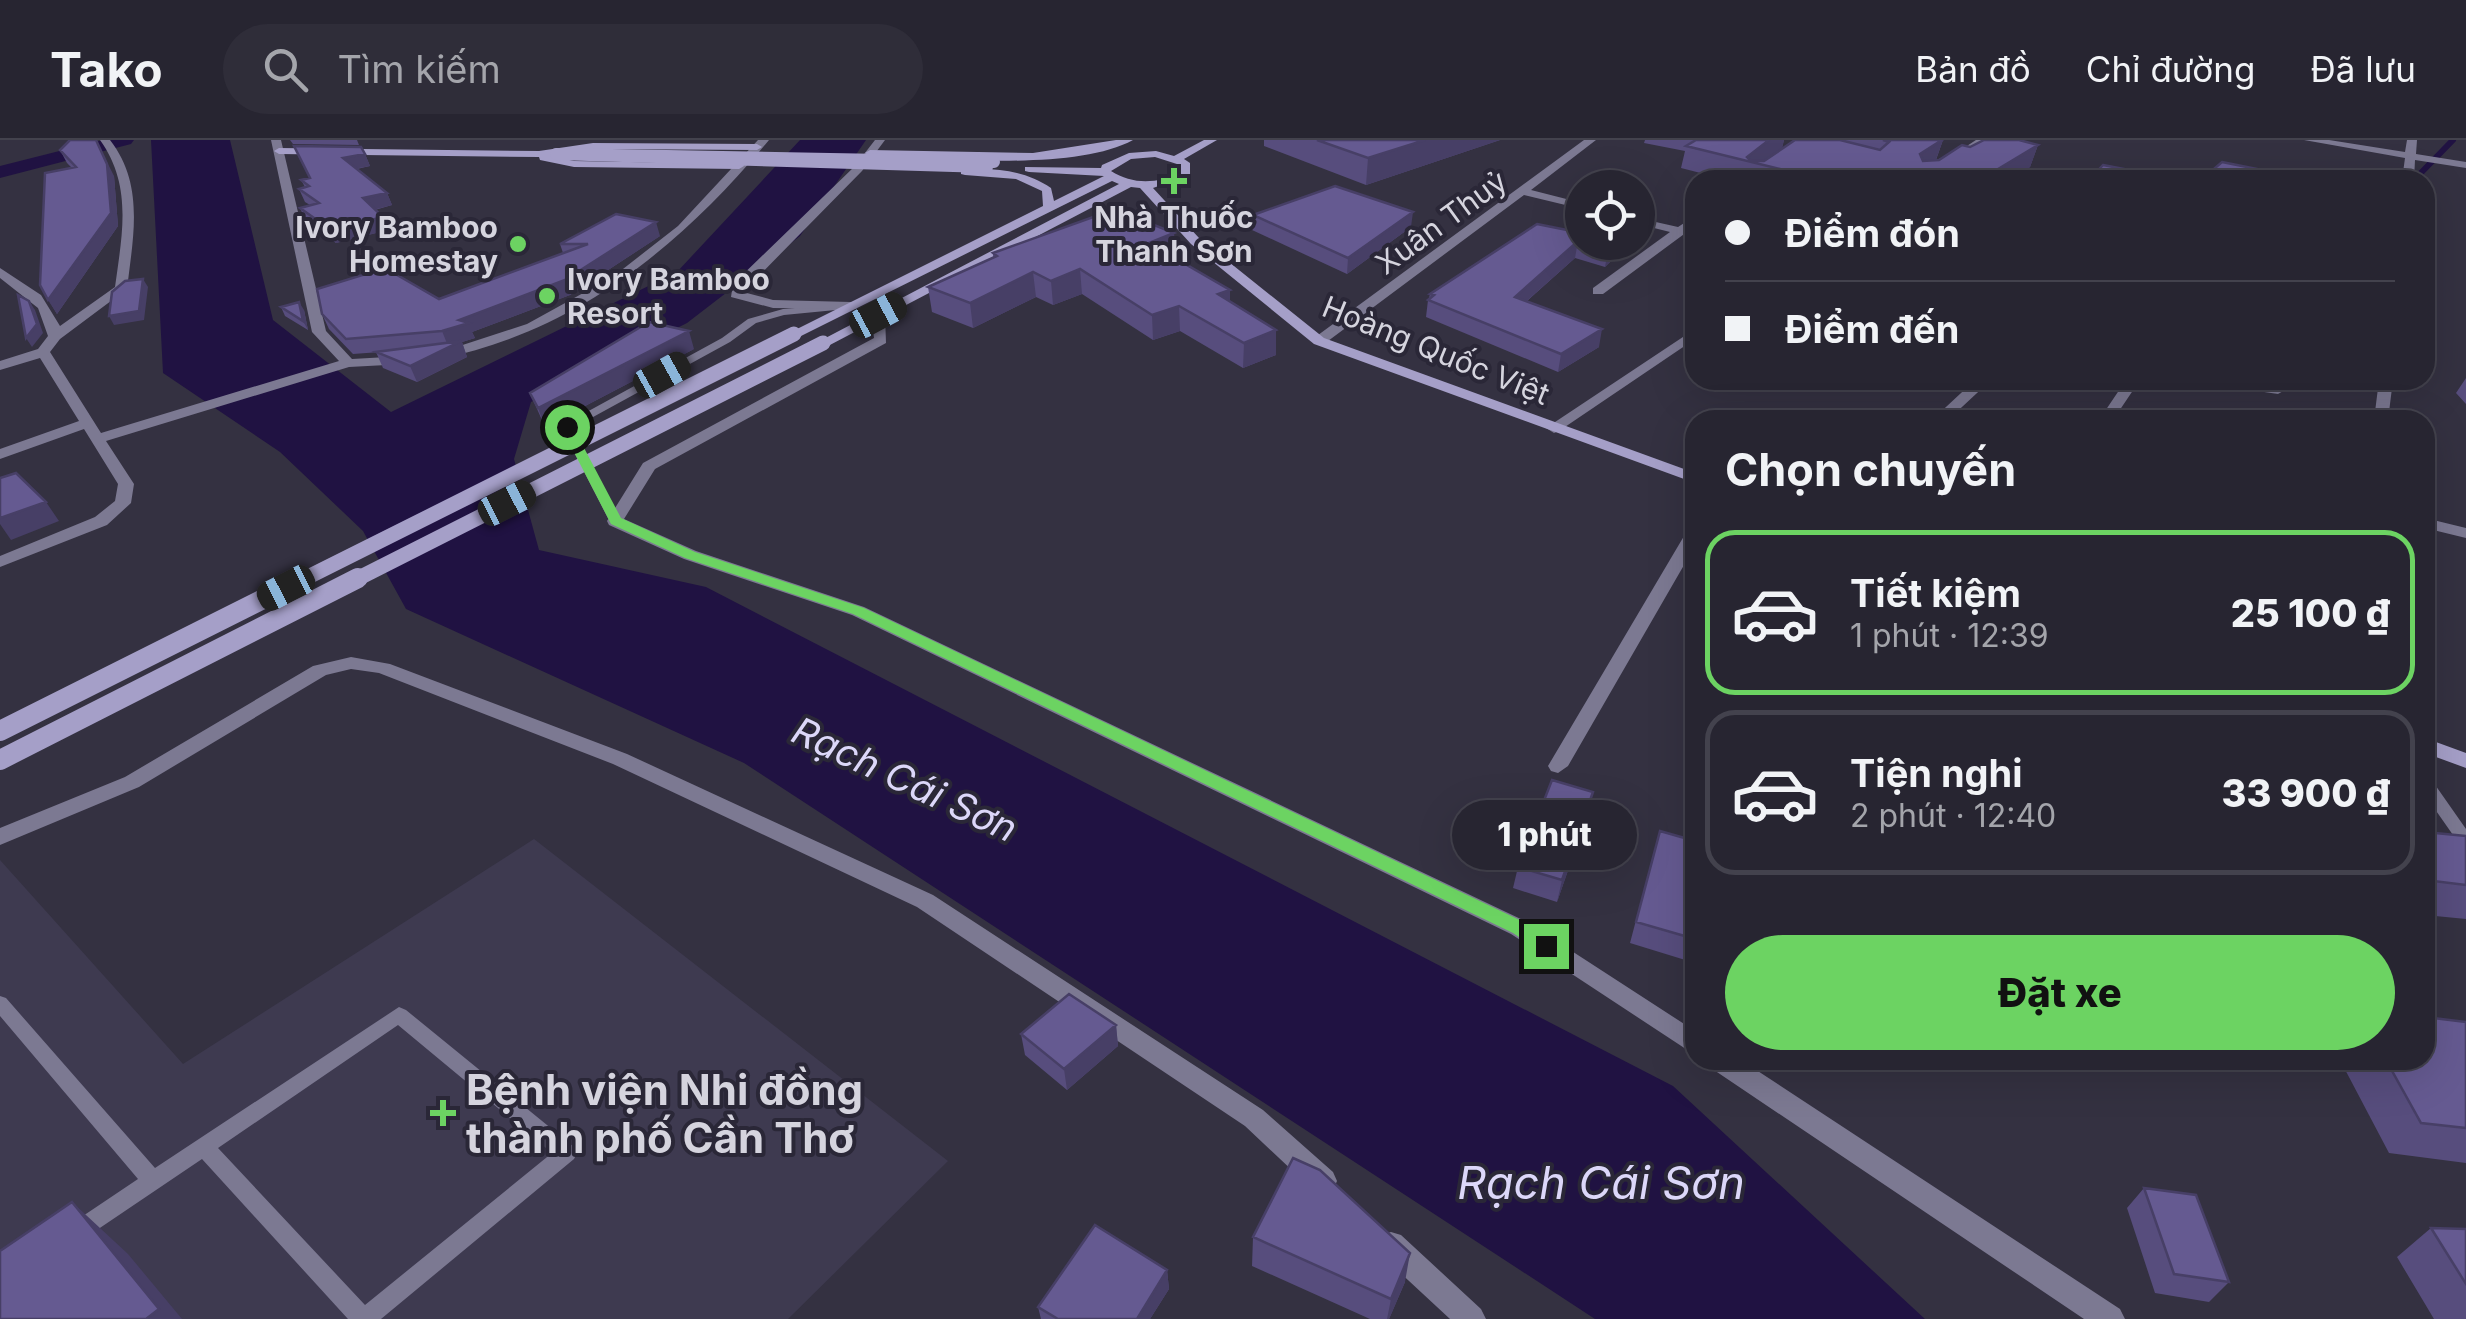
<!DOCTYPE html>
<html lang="vi">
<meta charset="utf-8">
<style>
body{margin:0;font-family:Inter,sans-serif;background:#2f2d39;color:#f1f3f6;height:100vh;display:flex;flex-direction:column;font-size:38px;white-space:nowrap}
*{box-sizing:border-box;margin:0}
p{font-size:32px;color:#a4a5ab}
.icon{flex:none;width:55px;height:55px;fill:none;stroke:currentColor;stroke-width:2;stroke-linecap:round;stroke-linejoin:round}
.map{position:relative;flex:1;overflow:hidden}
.drawer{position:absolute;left:1685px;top:270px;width:750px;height:660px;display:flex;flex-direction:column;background:#272531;border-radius:30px;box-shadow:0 10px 40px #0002,0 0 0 2px #43424d}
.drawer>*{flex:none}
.top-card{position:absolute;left:1685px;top:30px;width:750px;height:220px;border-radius:30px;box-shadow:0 10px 40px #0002,0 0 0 2px #43424d;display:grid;align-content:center;height:220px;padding:0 40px;background:#272531}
.buttons{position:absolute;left:1565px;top:30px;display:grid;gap:20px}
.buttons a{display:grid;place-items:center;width:90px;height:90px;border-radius:50%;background:#272531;box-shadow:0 10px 40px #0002,0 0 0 2px #43424d;font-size:50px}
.end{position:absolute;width:45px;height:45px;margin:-22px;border:12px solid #6cd362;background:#111;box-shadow:0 0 0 5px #111}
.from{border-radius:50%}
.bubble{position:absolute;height:70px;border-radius:35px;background:#272531;box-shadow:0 10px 40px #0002,0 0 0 2px #43424d;font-size:32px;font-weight:800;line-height:70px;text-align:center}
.car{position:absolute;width:30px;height:60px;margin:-30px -15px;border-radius:12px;box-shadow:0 0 8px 2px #0007;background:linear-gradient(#222 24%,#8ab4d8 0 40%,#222 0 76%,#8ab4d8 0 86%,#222 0)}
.top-card b{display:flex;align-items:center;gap:35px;height:95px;font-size:38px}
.top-card b+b{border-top:2px solid #43424d}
.top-card i{width:25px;height:25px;background:#f1f3f6}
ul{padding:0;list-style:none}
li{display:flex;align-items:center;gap:30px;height:165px;margin:0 20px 15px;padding:0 20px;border:5px solid #43424d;border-radius:30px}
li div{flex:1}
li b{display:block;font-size:38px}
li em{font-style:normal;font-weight:800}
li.current{border-color:#6cd362}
li>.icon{width:90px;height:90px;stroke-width:1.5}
h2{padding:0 40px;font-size:45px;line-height:120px}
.primary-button{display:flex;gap:20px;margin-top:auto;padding:20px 40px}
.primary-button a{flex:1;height:115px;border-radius:60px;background:#6cd362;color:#111;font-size:40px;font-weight:800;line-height:115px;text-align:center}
header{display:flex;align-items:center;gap:60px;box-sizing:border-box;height:140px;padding:0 50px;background:#272531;border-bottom:2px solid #43424d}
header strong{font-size:48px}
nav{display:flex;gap:55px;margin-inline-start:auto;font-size:35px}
.search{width:700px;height:90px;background:#2f2d39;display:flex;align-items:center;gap:25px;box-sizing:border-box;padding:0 35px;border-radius:55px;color:#a4a5ab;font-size:38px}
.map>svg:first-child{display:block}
.built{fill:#3e3a50}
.water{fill:#201242}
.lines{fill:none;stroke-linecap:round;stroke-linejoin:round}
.stream{stroke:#201242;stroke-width:6}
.canal{fill:#201242;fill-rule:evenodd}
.lane{fill:#7c7992;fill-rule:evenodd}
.street{fill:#7c7992;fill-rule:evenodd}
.secondary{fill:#a59fc8;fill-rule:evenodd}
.secondary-bridge-far2{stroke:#a59fc8;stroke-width:12}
.secondary-bridge-far1{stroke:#a59fc8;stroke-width:15}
.secondary-bridge{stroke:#a59fc8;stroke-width:20}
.wall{fill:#574d7d}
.shaded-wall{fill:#473f66}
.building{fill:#655a91;stroke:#473f66;stroke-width:2.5}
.route{fill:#6cd362}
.poi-dot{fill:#6cd362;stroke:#2a2737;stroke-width:4}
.labels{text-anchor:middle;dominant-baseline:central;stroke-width:8;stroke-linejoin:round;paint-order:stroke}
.far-poi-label{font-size:30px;font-weight:bold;fill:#d5d4de;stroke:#2a2737}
.far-street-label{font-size:30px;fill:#d5d4de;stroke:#2a2737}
.water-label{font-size:38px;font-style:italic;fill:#dcd7f9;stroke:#2a2737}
.near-poi-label{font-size:42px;font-weight:bold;fill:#d5d4de;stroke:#2a2737;text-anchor:start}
.near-water-label{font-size:45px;font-style:italic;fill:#dcd7f9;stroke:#2a2737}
</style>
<header>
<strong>Tako</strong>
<div class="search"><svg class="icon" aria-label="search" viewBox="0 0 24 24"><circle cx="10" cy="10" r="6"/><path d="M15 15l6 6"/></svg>Tìm kiếm</div>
<nav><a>Bản đồ</a><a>Chỉ đường</a><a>Đã lưu</a></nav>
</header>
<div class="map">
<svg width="2466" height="1179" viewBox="0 0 2466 1179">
<rect width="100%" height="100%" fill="#343141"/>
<!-- built -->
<path class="built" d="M534 699 948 1021 788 1179H0V720L183 924Z"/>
<!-- water -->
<path class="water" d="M151 0H230L273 180 391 272 677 132 800 0H866L800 96 687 183 531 262 514 319 539 410 706 447 1673 946 1925 1179H1595L744 623 406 469 363 391 280 312 163 233Z"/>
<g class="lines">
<!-- stream -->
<path class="stream" d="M2414 40 2453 0"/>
<!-- canal -->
<path class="canal" d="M103 0H134L131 4 0 38V26Z"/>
<!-- lane -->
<path class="lane" d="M2337 31 2344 33 2338 40H2330Z
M843 164 848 167 846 169 784 175 756 183 730 202 573 288 621 381 615 385 611 384 561 287 563 285 722 198 748 179 783 169Z
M2270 240H2280L2282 252H2274Z
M2425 638 2431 639 2466 689V707L2460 705 2425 655Z
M0 856 6 858 155 1028 399 867 406 870 574 1007 577 1013 574 1019 381 1179H348L202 1019 85 1098 78 1101 71 1098 67 1091 71 1084 138 1039 0 876ZM398 885 552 1013 365 1165 218 1008Z"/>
<!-- street -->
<path class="street" d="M100 0H110C145 45 133 97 127 149L60 199 50 212 101 293 339 221 312 192 271 0H281L326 191 352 219 405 216 412 220 405 224 349 227 106 301 134 344 131 363 107 385 0 427V416L95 377 115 361 118 344 84 289 0 319V309L79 281 40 218 0 230V221L38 209 48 196 38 168 0 138V128L41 155 60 186 115 147C122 95 133 46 100 0Z
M758 0H769C681 106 577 191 439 219L432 215 527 184 614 136 678 86Z
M875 0H885L862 31 743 152 773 160 851 162 858 166 856 169 773 168 731 157 733 144 854 27Z
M1584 0H1596L1531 50 1582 63V69L1524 55 1324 204H1314V198Z
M1976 0H1988L1929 40H1915Z
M2304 0H2329L2405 12 2407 0H2417L2416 14 2466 22V28L2415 20 2414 40H2402L2405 18Z
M1695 76V86L1603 154H1593V148L1670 92 1638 84V78L1678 87Z
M878 171 885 175 886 203 655 329 624 379 696 411 864 467 1527 782 1695 891V915L1511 794 852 475 684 419 609 385 607 381 643 323 874 198 871 175Z
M1695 189V199L1559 291 1554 293 1546 288Z
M1975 240H1991L1948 280H1932Z
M2126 240H2140L2113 280H2099Z
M2202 240C2227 240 2264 237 2285 250L2278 254 2209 244Z
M2379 240H2393L2388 280H2374Z
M2425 378 2466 388V398L2425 388Z
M1695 386V406L1568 626 1558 633 1551 631 1548 626 1687 391Z
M351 517 390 524 627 614 933 755 1263 970 1333 1032 1337 1041 1333 1050 1323 1053 1313 1050 1245 986 917 767 613 624 379 533 351 529 326 535 139 647 0 705V688L125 637 313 526Z
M1707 920H1741L2120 1169 2125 1179H2084L1711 928Z
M1391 1092 1401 1095 1481 1169 1486 1179H1450L1381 1115 1377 1105 1381 1095Z"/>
<!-- secondary -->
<path class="secondary" d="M1116 0H1133C1075 32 938 18 870 16L865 13 870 10 1033 13Z
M1204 0H1217L1184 19 1190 23V35L1153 48 1199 98 1324 198 1695 333V343L1314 204 1191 104 1140 48 1131 47 828 206 816 203 1119 44 1112 41 799 197 787 194 1043 66 1042 51 1016 39 965 35 961 34V30C992 27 1025 30 1051 48L1054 61 1104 36 1029 32 1025 31V27L1101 28 1102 25 1129 13 1156 11 1174 16ZM1155 17 1180 25V32C1158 44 1133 45 1111 31L1131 19Z
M593 3 757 4 762 7 757 10 593 9 560 13 556 17 574 21 743 24 744 26 739 29 574 27 540 20 539 17 279 14 274 11 279 8 539 11Z
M2425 598 2466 613V628L2425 613Z"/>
<!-- secondary-bridge-far2 -->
<path class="secondary-bridge-far2" d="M987 27 556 14 994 22"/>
<!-- secondary-bridge-far1 -->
<path class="secondary-bridge-far1" d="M300 441 794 194
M353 441 823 203"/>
<!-- secondary-bridge -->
<path class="secondary-bridge" d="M0 591 305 438
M0 620 358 438"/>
</g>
<!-- wall -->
<path class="wall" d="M290 0H357L359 5 293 4Z
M1264 0H1500L1366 45 1264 6Z
M1645 0H1784L1782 8 1795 0H1943L1936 20 1970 7 2038 5 2030 27 2019 34 2038 40H1728L1681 28 1685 11 1644 3Z
M60 10 114 36 118 86 57 174 40 145 72 28 67 23Z
M365 14 370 26 357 29 387 53 392 65 375 70 388 90 336 103 306 81 300 68 310 65 305 62 299 49 305 47 301 40 309 38Z
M1253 75 1411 87 1347 134 1252 90Z
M1174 93 1175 116 1174 117 1230 162 1276 215 1243 228 1180 191 1153 200 1082 154 1053 165 1036 157 973 188 932 172 928 147 993 117V113Z
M1582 93V102H1630L1605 127 1575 118 1527 161 1599 207 1558 232 1426 177 1428 160 1429 158 1430 154Z
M660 96 570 155 472 192 475 198 462 202 467 217 417 242 383 228 376 212H380L353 214 329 189 322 174 439 159 563 113 560 104Z
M281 167 304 170 308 190 285 176Z
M694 209 545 287 530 253Z
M2466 238V264L2456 253Z
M1593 652 1588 673 1557 762 1513 748 1518 727Z
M2425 692 2466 696V779L2425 775Z
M1695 701V823L1630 803 1654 712Z
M2466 882V1023L2389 1013 2340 920H2425Z
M1116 885 1118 906 1067 950 1025 915 1021 894Z
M2144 1048 2229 1142 2209 1162 2155 1153 2127 1068Z
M2431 1088 2466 1089V1179H2434L2397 1117Z
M1253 1097 1405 1142 1389 1179H1370L1252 1126Z
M1167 1130 1169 1149 1150 1179H1041L1038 1167Z"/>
<!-- shaded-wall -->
<path class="shaded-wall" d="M96 0 114 36 118 86 57 174 48 160Z
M1425 0H1500L1366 45 1368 18Z
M1769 0H1784L1782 8 1761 24 1746 20 1747 17Z
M1943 0 1935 22 1913 37 1920 14Z
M2038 5 2030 27 2010 40 2000 28Z
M365 14 370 26 348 30 343 18Z
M387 53 392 65 369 71 363 58Z
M1413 72 1411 87 1347 134 1348 118Z
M383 77 388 90 336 103 331 90Z
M656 82 660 96 570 155 472 192 475 198 462 202 467 217 417 242 410 226 448 206 442 191 459 180Z
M1174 93 1175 116 1150 126 1149 103Z
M1578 101 1575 118 1512 174 1515 157Z
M1617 102H1630L1605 127 1608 110Z
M1080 129 1082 154 1053 165 1051 141Z
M1033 132 1036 157 973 188 970 163Z
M143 139 148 147 144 180 114 185 109 176Z
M1230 150V175L1218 154Z
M29 161 35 170 43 193 32 207 26 198Z
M299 162 304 170 308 190 303 181Z
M1179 166 1180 191 1153 200 1152 175Z
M1602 189 1599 207 1558 232 1561 214Z
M1276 190V215L1243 228 1244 203Z
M689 191 694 209 545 287 538 268Z
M46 362 59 381 11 400 0 384V378Z
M1593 652 1588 673 1557 762 1562 740Z
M1116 885 1118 906 1067 950 1064 929Z
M72 1062 128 1114 182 1179H146Z
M1410 1113 1405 1142 1389 1179H1387L1391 1159Z
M1167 1130 1169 1149 1150 1179H1137Z"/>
<!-- building -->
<path class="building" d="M70 0H96L107 24 111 73 48 160 40 145 45 33 76 27 60 10Z
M1317 0H1425L1368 18Z
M1696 0H1769L1747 17 1751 21H1764L1795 0H1840L1880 10 1889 2 1883 0H1942L1920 14 1923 21 1939 20 1962 5 1970 7 1984 0H2019L2038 5 2000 28 2038 40H1763L1784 30 1686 6Z
M294 6 361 7 365 14 343 18 387 53 363 58 383 77 331 90 300 68 319 63 299 49 309 46 301 40 310 38Z
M2222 22 2272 32 2265 40H2201Z
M2103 25 2181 40H2089Z
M1335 46 1413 72 1348 118 1253 75Z
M1107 72 1127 74 1174 93 1149 103 1230 150 1218 154 1276 190 1244 203 1179 166 1152 175 1080 129 1051 141 1033 132 970 163 928 147 997 116 993 113Z
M616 74 656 82 565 140 459 180 469 183 442 191 346 199 322 174 317 149 385 128 439 159 588 104H560Z
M1537 84 1582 93V102L1578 101 1515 157 1602 189 1561 214 1428 160 1434 155 1430 154Z
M1583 102H1617L1608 110Z
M143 139 139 171 109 176 112 152 125 141Z
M18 155 29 161 37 184 26 198Z
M299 162 303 181 281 167Z
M649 182 689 191 538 268 530 253Z
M461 201 410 226 376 212Z
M16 333 46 362 0 378V338Z
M1552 640 1593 652 1562 740 1518 727Z
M1660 691 1695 701V799L1636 782Z
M2425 692 2466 696V745L2425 740Z
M1069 854 1116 885 1064 929 1021 894Z
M2425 877 2466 882V988L2421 983 2386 920H2425Z
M1293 1018 1320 1030 1410 1113 1391 1159 1253 1097Z
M2144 1048 2196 1055 2229 1142 2174 1134Z
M72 1062 159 1169 146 1179H0V1111Z
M1095 1085 1167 1130 1137 1179H1058L1038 1167Z
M2431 1088 2466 1089V1144Z"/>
<!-- route -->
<path class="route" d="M567 283 573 287 621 378 695 412 864 468 1526 783 1553 801V811H1540L1513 793 853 474 685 418 611 384 561 287Z"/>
<!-- markers -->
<g class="poi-dot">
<path d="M1169 26h10v10h10v10h-10v10h-10v-10h-10v-10h10z"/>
<circle cx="518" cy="104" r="10"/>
<circle cx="547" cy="156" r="10"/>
<path d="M438 958h10v10h10v10h-10v10h-10v-10h-10v-10h10z"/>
</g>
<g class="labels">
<!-- far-poi labels -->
<g class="far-poi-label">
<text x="1174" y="77">Nhà Thuốc<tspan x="1174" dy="34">Thanh Sơn</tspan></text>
<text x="498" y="87" text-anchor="end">Ivory Bamboo<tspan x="498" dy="34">Homestay</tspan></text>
<text x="567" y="139" text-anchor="start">Ivory Bamboo<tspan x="567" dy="34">Resort</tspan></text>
</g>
<!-- far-street labels -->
<g class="far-street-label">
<text transform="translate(1441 82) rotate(-36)">Xuân Thuỷ</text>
<text transform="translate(1436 210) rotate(22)">Hoàng Quốc Việt</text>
</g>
<!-- water labels -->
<g class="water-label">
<text transform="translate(905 639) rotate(25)">Rạch Cái Sơn</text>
</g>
<!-- near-poi labels -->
<g class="near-poi-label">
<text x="466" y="949">Bệnh viện Nhi đồng<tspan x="466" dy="48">thành phố Cần Thơ</tspan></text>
</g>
<!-- near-water labels -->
<g class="near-water-label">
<text x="1601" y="1042">Rạch Cái Sơn</text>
</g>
</g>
</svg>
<div class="buttons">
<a><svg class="icon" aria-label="locate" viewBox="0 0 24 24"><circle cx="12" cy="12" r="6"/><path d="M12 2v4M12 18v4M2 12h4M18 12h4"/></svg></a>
</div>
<i class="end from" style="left:567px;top:287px"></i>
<i class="end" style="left:1546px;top:806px"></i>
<div class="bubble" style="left:1452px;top:660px;width:185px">1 phút</div>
<i class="car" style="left:878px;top:175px;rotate:62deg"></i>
<i class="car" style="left:662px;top:235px;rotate:61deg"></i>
<i class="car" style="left:507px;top:363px;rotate:63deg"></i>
<i class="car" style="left:286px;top:448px;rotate:243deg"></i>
<div class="top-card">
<b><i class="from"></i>Điểm đón</b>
<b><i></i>Điểm đến</b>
</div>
<section class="drawer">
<h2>Chọn chuyến</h2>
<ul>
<li class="current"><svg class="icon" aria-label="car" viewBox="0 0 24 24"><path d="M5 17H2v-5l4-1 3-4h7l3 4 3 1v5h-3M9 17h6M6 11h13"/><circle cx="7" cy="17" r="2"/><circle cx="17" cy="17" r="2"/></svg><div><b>Tiết kiệm</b><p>1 phút · 12:39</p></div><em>25 100 ₫</em></li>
<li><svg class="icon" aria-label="car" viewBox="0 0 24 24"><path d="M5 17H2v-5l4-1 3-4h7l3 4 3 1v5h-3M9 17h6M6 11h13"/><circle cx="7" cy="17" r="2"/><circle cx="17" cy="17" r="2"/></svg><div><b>Tiện nghi</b><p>2 phút · 12:40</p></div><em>33 900 ₫</em></li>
</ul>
<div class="primary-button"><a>Đặt xe</a></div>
</section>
</div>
